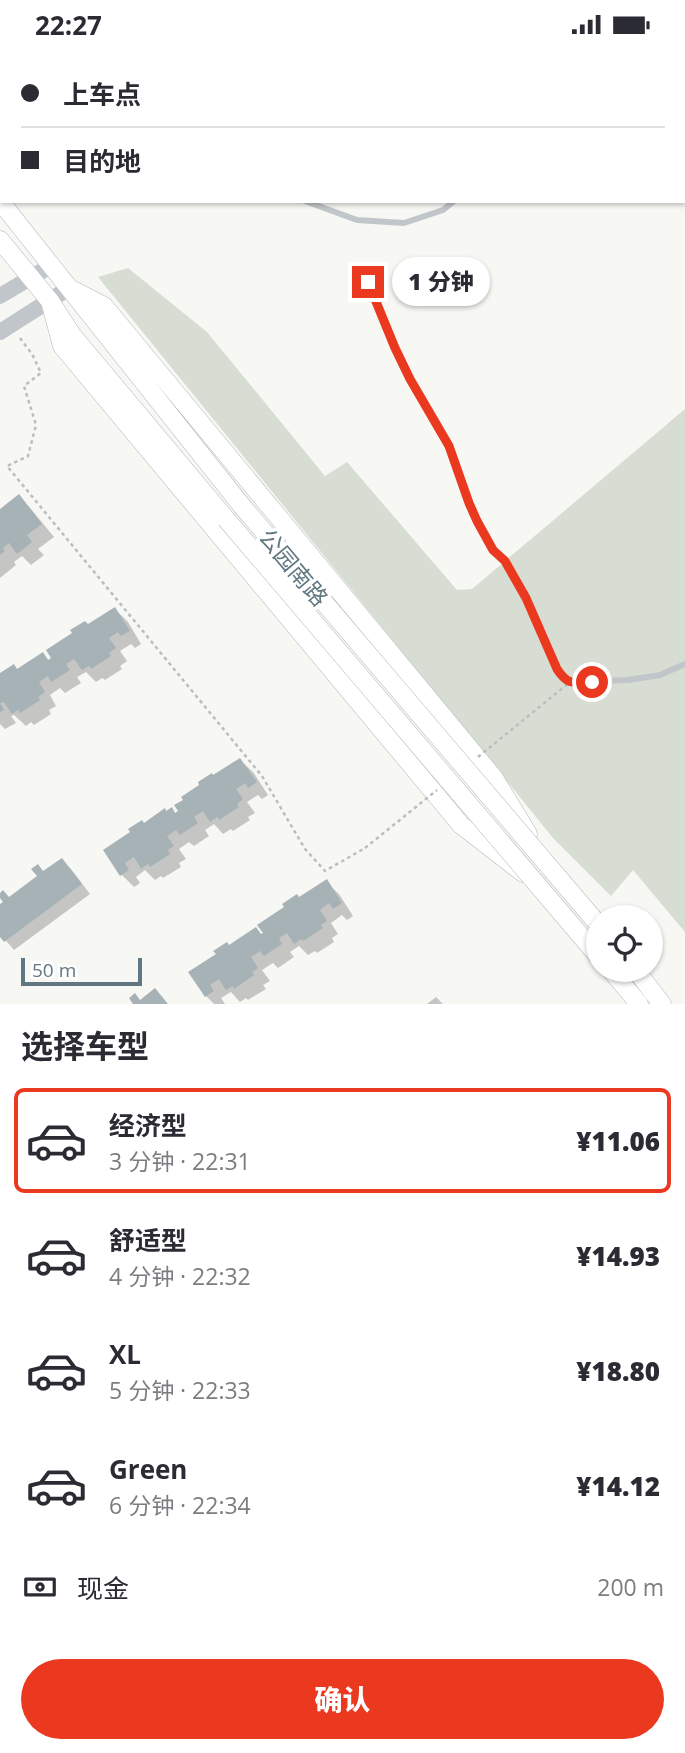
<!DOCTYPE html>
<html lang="zh">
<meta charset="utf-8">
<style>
body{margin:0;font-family:"Open Sans","Noto Sans SC",sans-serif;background:#f7f7f7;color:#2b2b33;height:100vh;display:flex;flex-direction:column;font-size:26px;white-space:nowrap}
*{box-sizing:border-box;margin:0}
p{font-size:23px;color:#7c7c81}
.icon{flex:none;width:38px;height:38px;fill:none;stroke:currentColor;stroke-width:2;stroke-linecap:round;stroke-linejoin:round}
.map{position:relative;height:955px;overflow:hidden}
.side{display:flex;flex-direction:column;background:#fff;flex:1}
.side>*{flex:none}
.top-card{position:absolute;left:0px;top:0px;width:686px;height:154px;box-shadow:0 2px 5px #0004;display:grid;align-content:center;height:154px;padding:0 21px;background:#fff}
.tools{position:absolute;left:586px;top:856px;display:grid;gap:14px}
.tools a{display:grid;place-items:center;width:77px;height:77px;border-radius:50%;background:#fff;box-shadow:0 2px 5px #0004;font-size:35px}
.scale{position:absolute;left:21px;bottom:18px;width:121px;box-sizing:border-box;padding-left:7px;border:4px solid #617781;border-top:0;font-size:19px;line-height:24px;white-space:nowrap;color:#617781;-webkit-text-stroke:5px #fff;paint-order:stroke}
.end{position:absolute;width:32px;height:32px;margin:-16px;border:9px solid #eb3920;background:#fff;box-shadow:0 0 0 4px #fff}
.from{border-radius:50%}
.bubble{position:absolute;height:49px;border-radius:24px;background:#fff;box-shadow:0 2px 5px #0004;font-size:23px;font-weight:800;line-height:49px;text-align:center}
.top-card b{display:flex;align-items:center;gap:24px;height:66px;font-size:26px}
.top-card b+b{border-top:2px solid #e1e1e2}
.top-card i{width:18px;height:18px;background:#2b2b33}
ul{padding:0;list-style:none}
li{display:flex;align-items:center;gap:21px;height:105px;margin:0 14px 10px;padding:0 7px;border:4px solid transparent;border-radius:10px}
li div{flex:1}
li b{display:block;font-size:26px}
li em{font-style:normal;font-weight:800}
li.current{border-color:#eb3920}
li>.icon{width:63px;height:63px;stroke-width:1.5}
h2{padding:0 21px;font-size:32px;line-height:84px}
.pay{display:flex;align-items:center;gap:18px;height:77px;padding:0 21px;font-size:26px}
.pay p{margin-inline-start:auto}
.primary-button{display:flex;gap:14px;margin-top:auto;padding:14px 21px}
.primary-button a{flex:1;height:80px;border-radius:42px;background:#eb3920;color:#fff;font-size:28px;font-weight:800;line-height:80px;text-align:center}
.status{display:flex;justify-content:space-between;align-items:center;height:49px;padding:0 35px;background:#fff;direction:ltr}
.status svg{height:19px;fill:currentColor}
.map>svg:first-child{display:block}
.green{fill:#d8ddd3}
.shadow{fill:#0003}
.building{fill:#a7b2b7}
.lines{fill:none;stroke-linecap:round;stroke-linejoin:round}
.secondary-casing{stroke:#b2babe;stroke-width:19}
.path{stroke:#babec0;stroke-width:2.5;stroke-dasharray:3.5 3.5;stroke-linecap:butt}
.service{stroke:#c0c6c9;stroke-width:6}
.tertiary{stroke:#c0c6c9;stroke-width:16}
.secondary{stroke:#fff;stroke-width:18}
.secondary-bridge-casing{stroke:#b2babe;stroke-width:19;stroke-linecap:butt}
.path-bridge{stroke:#babec0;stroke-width:2.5;stroke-dasharray:3.5 3.5;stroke-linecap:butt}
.secondary-bridge{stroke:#fff;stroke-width:18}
.route{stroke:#eb3920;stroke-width:9}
.labels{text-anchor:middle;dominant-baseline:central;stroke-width:7;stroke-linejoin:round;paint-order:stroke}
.street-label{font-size:23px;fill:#617781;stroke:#fff}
</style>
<div class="status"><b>22:27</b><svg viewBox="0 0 49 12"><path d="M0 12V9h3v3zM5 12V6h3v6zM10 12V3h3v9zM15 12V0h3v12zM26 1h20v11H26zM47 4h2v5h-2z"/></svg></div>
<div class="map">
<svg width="685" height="955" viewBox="0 0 685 955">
<rect width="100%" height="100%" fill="#f7f7f4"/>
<!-- green -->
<path class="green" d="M128 219 207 283 325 427 347 413 457 541 472 540 685 360V883L633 821 611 847 553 789 98 228Z"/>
<!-- shadow -->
<path class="shadow" d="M19 447 31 460 54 488 38 500 44 506 31 516 22 507 14 513 16 516 0 529V462Z
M115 560 128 573 141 595 135 599 131 595 120 602 127 612 120 617 122 620 105 631 102 629 96 633 86 623 77 628 81 634 65 644 60 639 50 646 56 657 49 661 51 665 34 676 31 673 26 677 14 666 11 667 16 674 5 680 0 675V626L14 617 18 621 43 605 49 612 88 577Z
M240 711 253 723 268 746 262 750 258 746 247 753 255 764 248 768 250 771 233 782 231 780 223 785 214 775 205 781 209 787 194 797 189 793 179 800 186 810 179 814 181 818 163 829 161 827 155 831 145 821 136 828 140 834 134 838 122 826 106 801 144 776 176 766 214 728Z
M61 811 71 820 90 845 14 901 0 885V857L5 853 0 846 10 850Z
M326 833 339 845 353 867 347 871 342 866 331 874 338 885 332 889 334 893 317 904 315 902 308 906 299 897 290 903 294 908 278 919 273 914 262 921 270 932 263 936 266 940 248 951 246 949 240 953 231 943 221 949 225 955H214L206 947 218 906 229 898 262 886 300 850Z
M436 948 443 955H427Z"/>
<!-- building -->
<path class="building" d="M19 445 42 475 27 486 32 493 17 505 9 494 3 499 5 502 0 506V460Z
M115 558 130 582 121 587 118 583 109 589 116 599 109 604 111 607 91 620 89 617 82 621 74 610 66 615 70 621 51 633 48 627 39 633 45 643 38 648 40 651 20 664 18 661 12 665 4 653 0 654 4 661 0 663V624L14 615 17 620 43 603 48 611 51 609 46 601 72 584 70 581 85 572 88 575Z
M240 709 257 733 248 739 245 734 236 740 243 750 237 755 239 758 219 771 217 768 210 773 203 762 194 768 198 774 180 786 176 781 167 787 174 797 168 801 170 805 150 818 148 815 141 820 134 808 125 814 129 821 120 827 103 801 130 783 128 780 142 771 144 774 165 759 166 762 172 758 175 764 178 762 174 756 183 751 181 748 199 736 198 733 212 724 213 726Z
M62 809 82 835 4 893 0 888V855L3 853 0 849V844L3 841 9 848 37 827 31 820 38 815 43 822Z
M327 830 342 854 333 860 329 854 320 861 327 872 321 876 323 879 303 892 301 890 294 895 287 884 279 889 282 895 264 907 260 902 251 908 258 919 252 923 254 926 234 940 233 937 226 941 219 930 210 936 214 942 205 948 188 923 216 905 213 902 227 893 229 896 256 878 261 885 263 884 257 876 284 858 282 855 297 845 299 848Z
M155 939 168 955H133L129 949 135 944 140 951Z"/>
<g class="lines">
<defs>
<path id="secondary" d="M0 152 242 457
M0 191 50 252 72 286 226 470
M69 239 104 257 494 729 528 785
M50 252 62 297 461 776 523 824
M610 920 639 955
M635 920 662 955"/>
</defs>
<!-- secondary casing -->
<use href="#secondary" class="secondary-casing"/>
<!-- path -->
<path class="path" d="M20 289 32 305 41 324 24 337 36 376 28 407 7 417 262 727 305 800 325 822 365 799"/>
<!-- service -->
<path class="service" d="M684 70 685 71
M0 136 2 135
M305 152 357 171 404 174 443 161 454 152
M368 233 395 299 410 330 449 397 469 454 477 472 493 501 505 512 526 549 557 620 563 629 570 633 628 631 660 626 685 615"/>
<!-- tertiary -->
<path class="tertiary" d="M0 247 52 216
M0 283 69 239"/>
<!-- secondary -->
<use href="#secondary" class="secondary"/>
<defs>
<path id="secondary-bridge" d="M242 457 598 875
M226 470 598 907"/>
</defs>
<!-- secondary-bridge casing -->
<use href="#secondary-bridge" class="secondary-bridge-casing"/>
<!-- path-bridge -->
<path class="path-bridge" d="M478 708 570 633
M365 799 437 741"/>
<!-- secondary-bridge -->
<use href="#secondary-bridge" class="secondary-bridge"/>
</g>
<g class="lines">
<!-- route -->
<path class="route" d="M368 233 395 299 410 330 449 397 469 454 477 472 493 501 505 512 526 549 557 620C568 637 573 633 592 633"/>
</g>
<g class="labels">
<!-- street labels -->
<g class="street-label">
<text transform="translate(294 518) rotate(50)">公园南路</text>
</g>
</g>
</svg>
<div class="tools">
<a><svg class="icon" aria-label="locate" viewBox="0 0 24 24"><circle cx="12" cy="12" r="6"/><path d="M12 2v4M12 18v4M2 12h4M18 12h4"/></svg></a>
</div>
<div class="scale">50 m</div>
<i class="end from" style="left:592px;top:633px"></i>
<i class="end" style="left:368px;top:233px"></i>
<div class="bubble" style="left:392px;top:208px;width:98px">1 分钟</div>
<div class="top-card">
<b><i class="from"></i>上车点</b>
<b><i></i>目的地</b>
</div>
</div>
<section class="side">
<h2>选择车型</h2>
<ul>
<li class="current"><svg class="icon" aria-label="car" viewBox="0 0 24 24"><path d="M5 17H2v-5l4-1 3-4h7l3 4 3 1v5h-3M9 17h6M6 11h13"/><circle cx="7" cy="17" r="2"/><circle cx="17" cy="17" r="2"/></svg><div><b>经济型</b><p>3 分钟 · 22:31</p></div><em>¥11.06</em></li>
<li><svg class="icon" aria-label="car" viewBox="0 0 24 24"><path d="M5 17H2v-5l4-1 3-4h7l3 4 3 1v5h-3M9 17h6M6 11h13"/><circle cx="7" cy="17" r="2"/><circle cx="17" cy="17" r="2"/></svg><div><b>舒适型</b><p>4 分钟 · 22:32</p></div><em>¥14.93</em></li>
<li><svg class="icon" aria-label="car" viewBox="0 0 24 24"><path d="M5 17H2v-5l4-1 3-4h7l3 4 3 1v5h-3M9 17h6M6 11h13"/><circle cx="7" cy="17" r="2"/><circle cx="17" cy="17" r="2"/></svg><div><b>XL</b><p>5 分钟 · 22:33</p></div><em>¥18.80</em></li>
<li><svg class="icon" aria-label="car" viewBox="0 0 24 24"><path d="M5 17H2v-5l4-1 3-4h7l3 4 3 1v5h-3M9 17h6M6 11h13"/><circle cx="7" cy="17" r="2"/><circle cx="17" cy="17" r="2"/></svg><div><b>Green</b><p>6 分钟 · 22:34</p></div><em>¥14.12</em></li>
</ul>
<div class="pay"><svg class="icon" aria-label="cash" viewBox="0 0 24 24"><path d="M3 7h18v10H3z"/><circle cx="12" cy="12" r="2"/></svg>现金<p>200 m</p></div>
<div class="primary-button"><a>确认</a></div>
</section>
